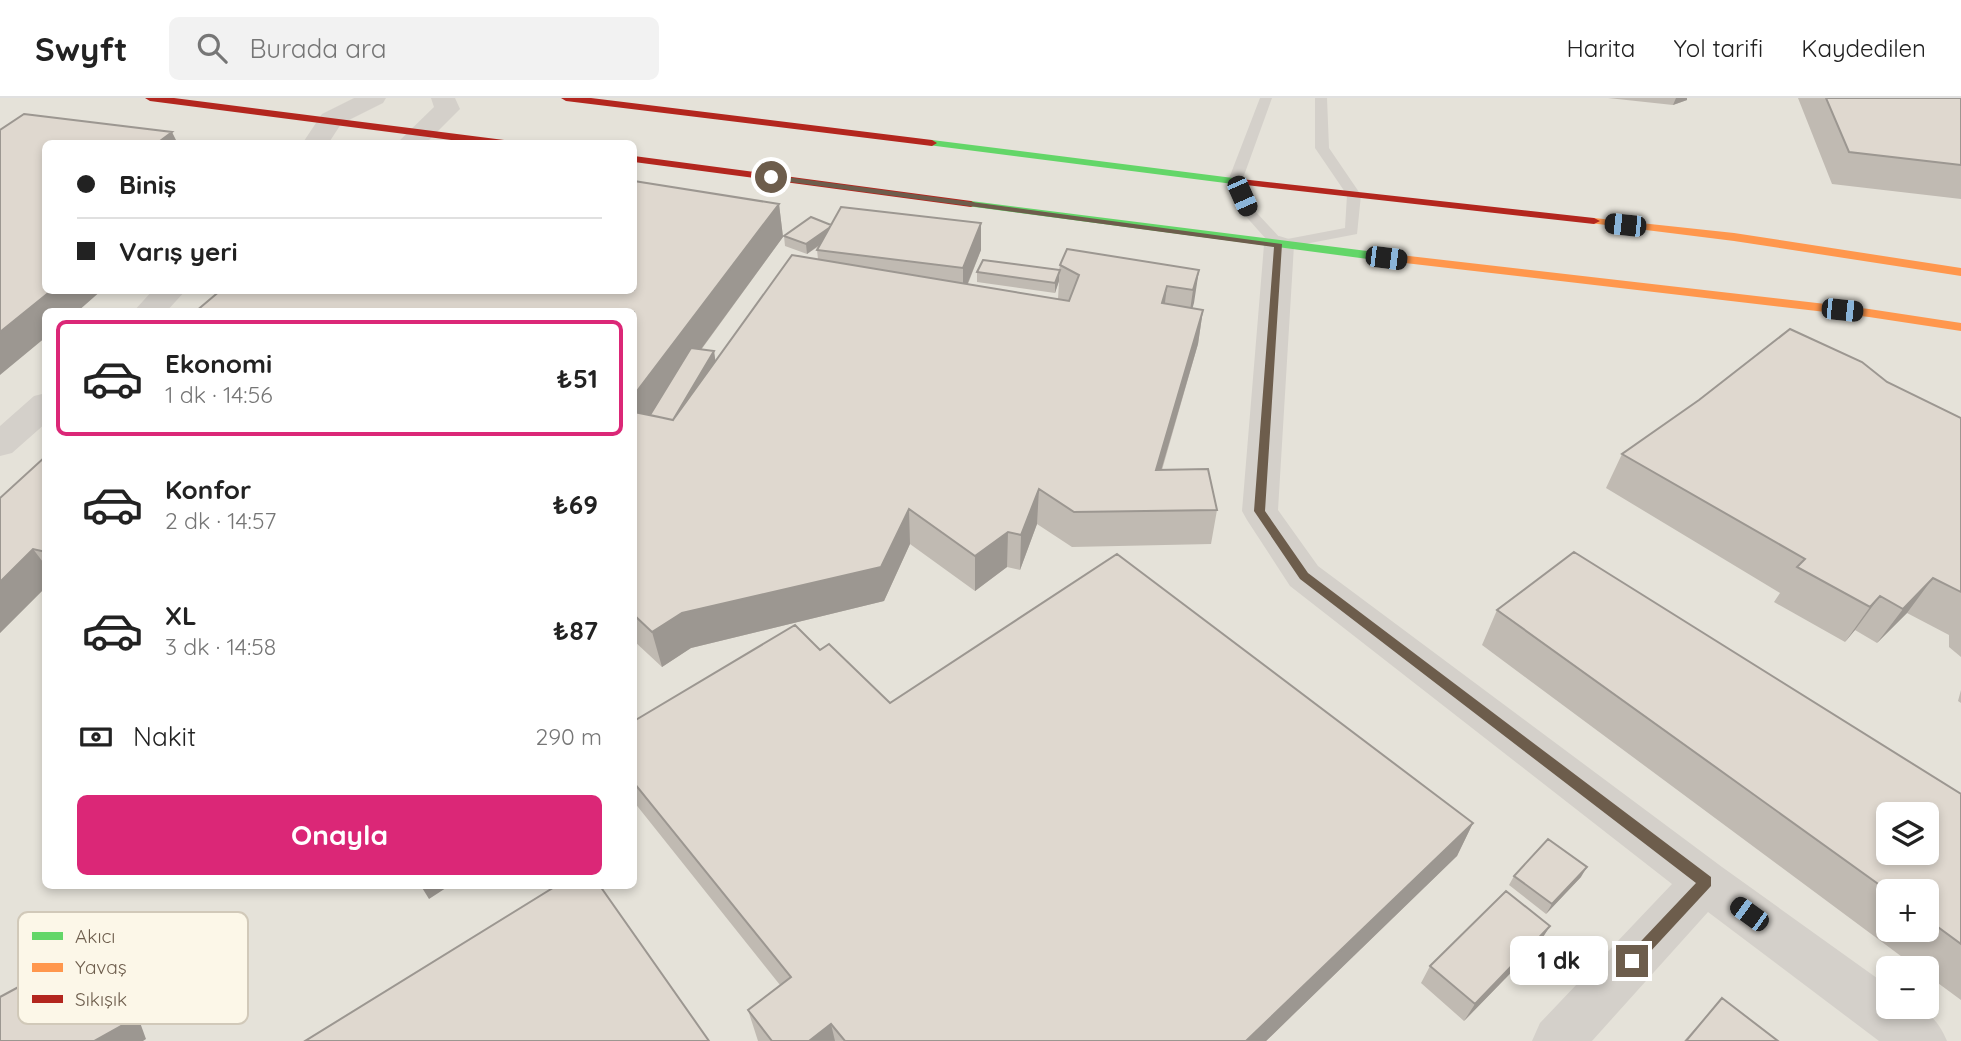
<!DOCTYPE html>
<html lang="tr">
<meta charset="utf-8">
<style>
body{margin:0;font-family:Quicksand,sans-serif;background:#f2f2f2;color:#222;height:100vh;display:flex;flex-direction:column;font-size:26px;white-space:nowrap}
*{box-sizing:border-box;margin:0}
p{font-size:23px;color:#767676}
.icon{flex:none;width:38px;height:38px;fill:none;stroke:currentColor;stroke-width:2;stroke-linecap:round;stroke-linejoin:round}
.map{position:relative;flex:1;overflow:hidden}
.side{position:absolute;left:42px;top:210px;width:595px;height:581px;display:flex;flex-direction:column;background:#fff;border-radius:10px;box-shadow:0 4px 10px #0003}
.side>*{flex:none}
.guide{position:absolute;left:42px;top:42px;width:595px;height:154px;border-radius:10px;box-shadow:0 4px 10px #0003;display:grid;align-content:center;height:154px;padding:0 35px;background:#fff}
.buttons{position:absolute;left:1876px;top:704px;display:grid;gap:14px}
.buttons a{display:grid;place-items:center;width:63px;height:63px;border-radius:10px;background:#fff;box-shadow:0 4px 10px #0003;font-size:35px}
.end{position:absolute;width:32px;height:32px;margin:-16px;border:9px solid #6d5d4c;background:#fff;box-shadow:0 0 0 4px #fff}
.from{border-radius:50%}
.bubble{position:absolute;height:49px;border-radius:10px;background:#fff;box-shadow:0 4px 10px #0003;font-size:23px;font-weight:700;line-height:49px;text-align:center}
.car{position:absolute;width:21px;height:42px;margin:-21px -10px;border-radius:9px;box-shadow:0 0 5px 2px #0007;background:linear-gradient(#222 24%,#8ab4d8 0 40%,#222 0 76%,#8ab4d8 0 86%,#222 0)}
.guide b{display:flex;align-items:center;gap:24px;height:66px;font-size:26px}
.guide b+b{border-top:2px solid #e0e0e0}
.guide i{width:18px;height:18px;background:#222}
ul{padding:12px 0 0;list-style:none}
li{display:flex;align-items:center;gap:21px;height:116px;margin:0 14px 10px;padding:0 21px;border:4px solid transparent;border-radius:10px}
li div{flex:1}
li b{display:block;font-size:26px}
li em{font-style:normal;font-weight:700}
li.current{border-color:#db2777}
li>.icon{width:63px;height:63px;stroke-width:1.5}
.pay{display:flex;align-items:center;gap:18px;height:77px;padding:0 35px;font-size:26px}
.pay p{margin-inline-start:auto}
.action{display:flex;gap:14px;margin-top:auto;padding:14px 35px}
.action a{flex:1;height:80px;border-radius:10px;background:#db2777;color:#fff;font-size:28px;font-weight:700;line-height:80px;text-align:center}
header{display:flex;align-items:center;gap:42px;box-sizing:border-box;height:98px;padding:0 35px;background:#fff;border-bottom:2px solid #e0e0e0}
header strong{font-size:33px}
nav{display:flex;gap:38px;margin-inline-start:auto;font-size:24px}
.search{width:490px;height:63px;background:#f2f2f2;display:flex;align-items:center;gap:18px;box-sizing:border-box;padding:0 24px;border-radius:10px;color:#767676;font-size:26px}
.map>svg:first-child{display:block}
.industrial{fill:#e5e2d9;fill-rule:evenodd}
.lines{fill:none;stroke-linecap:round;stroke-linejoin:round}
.lane{fill:#d4d0ca;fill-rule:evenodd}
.street{fill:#d4d0ca;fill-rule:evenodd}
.fast{fill:#63d668;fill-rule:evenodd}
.slow{fill:#ff974d;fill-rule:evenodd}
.jam{fill:#b3261e;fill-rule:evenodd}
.wall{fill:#c0bab2;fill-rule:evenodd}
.shaded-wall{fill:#9c9791}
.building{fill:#dfd8cf;stroke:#9c9791;stroke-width:2;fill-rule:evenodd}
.route{fill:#6d5d4c}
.key{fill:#fcf7e8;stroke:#d1c9b9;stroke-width:2}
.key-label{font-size:19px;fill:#6d5d4c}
</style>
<header>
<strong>Swyft</strong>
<div class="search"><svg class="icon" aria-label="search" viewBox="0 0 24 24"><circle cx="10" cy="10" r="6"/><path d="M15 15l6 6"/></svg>Burada ara</div>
<nav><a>Harita</a><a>Yol tarifi</a><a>Kaydedilen</a></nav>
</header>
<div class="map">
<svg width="1961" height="943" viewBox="0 0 1961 943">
<rect width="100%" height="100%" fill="#f4f1e7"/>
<!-- industrial -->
<path class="industrial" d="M0 0H1961V943H0ZM46 46H634V192H46ZM46 214H634V788H46ZM1888 716H1927V754H1888ZM1888 793H1927V831H1888ZM1888 870H1927V908H1888Z"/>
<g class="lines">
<!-- lane -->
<path class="lane" d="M1260 0H1272L1242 83 1255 113 1282 142 1345 130 1347 97 1315 50V0H1327L1329 50 1361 97 1357 136 1279 151 1274 150 1242 114 1228 83Z"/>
<!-- street -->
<path class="street" d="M354 0H386L383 5 341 26 328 46H302L322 16Z
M431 0H455L460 11 425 46H396L434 9Z
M1279 138 1289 141 1294 147 1278 412 1318 468 1722 769 1888 888V908C1920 908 1934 913 1947 943H1879L1708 814 1592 943H1532L1540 925 1672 786 1290 488 1247 422 1242 413 1264 147 1269 141Z
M153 192H186L166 214H133Z
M46 295V325L12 355 0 358V328L34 298Z"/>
<!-- fast -->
<path class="fast" d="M932 42 1241 81 1247 84 1241 87 928 47 927 45Z
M971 103 1383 155 1389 159 1383 163 967 108 965 106Z"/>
<!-- slow -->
<path class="slow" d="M1594 120 1734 135 1961 170V178L1734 143 1590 125V121Z
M1383 155 1869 211 1961 225V233L1869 219 1379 162 1377 159Z"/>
<!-- jam -->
<path class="jam" d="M145 0H174L511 43 516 46H482L150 3Z
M561 0H591L932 42 937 45 932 48 566 3Z
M634 58 971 103 977 106 971 109 634 64Z
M1241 81 1594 120 1600 123 1594 126 1237 86 1235 84Z"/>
</g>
<!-- wall -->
<path class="wall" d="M1608 0H1687V2L1673 7Z
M1798 0H1961V101L1832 86Z
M779 106 783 139 701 252 714 253 715 263 818 161 817 152 819 148 807 156 785 148 784 138 831 127 981 152 968 186 1060 202 1058 201 1059 183 1055 195 977 184V174L1059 172 1060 167 1199 172 1192 210 1203 212 1198 246 1162 372 1217 412 1211 446 1072 449 1037 426 1020 472 1007 469 975 493 910 446 884 503 691 550 662 569 634 543V214Z
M1887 284 1961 320V559L1949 549V537L1907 515 1877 545 1855 532 1845 544 1774 504 1780 495 1606 390 1622 356Z
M46 358V489L0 535V400Z
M1497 512 1961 696V902L1927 877V870H1917L1482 547ZM1888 793H1927V831H1888Z
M820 552 890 605 1473 725 1457 758 1266 943H758L748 912 780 887 634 704V623Z
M1961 592V605L1958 603Z
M1514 778 1581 779 1546 816 1509 787Z
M1550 828 1538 847 1464 923 1421 885 1430 868Z
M1722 900 1778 943H1684Z"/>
<!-- shaded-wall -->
<path class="shaded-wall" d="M1676 0H1687V2L1673 7Z
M172 34 178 46H156Z
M779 106 783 139 634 343V297Z
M981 125V152L963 197V170Z
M833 127V137L807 156 806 146Z
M1199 172 1194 205 1188 226 1193 192Z
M1059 173V183L1055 195V185Z
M1167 188 1163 221 1162 205Z
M52 192H102L77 214H46V239L0 277V234Z
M1203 212 1198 246 1151 407 1156 372Z
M714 253 717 273 673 322Z
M1039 391 1037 426 1020 472 1021 437Z
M909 411 910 446 884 503 691 550 662 569 652 534 682 515Z
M1008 434 1007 469 975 493V458Z
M33 451 46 468V489L0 535V484Z
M1933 480 1907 515 1877 545 1903 511Z
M1880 498 1855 532 1845 544 1870 509Z
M1473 725 1457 758 1266 943H1246Z
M1587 769 1581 779 1546 816 1552 806Z
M421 788H449L429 801Z
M1550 828 1538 847 1464 923 1475 906Z
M100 845 118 864 146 941 143 943H94Z
M831 926 835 943H809Z"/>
<!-- building -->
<path class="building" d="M1826 0H1961V67L1849 54Z
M24 16 172 34 156 46H46V192H52L0 234V32Z
M634 83 779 106 634 297V214H195L221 192H634Z
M841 109 981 125 963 170 817 152Z
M811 119 831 127 829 130 806 146 784 138Z
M1067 151 1199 172 1193 192 1167 188 1162 205 1203 212 1156 372 1208 371 1217 412 1074 414 1039 391 1021 437 1008 434 975 458 909 411 881 469 682 515 652 534 634 517V314L673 322 792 157 1069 203 1079 177 1060 167Z
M983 162 1060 172 1055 185 977 174Z
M1790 231 1862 264 1887 284 1961 320V494L1933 480 1903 511 1880 498 1870 509 1797 469 1805 461 1622 356 1699 302Z
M691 250 714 253 673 322 650 317Z
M46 358V454L33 451 0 484V400Z
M1574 454 1961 696V846L1927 821V793H1888L1497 512ZM1888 716H1927V754H1888Z
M1117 456 1473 725 1246 943H845L831 926 809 943H772L748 912 791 879 634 685V623L795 527 820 552 829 546 890 605Z
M1548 741 1587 769 1552 806 1514 778Z
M556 788H600L709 943H305Z
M1506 793 1550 828 1475 906 1430 868Z
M100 845 128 924 94 943H0V899Z
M1722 900 1778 943H1686Z"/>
<!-- route -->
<path class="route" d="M771 77 1282 146 1265 413 1308 475 1711 779V788L1637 868H1626V859L1696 785 1300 481 1254 413 1274 149 768 81Z"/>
<!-- legend -->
<rect x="18" y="814" width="230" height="112" rx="10" class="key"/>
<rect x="32" y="834" width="31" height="8" fill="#63d668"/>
<rect x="32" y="865" width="31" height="9" fill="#ff974d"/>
<rect x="32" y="897" width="31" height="8" fill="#b3261e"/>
<g class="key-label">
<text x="75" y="845">Akıcı</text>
<text x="75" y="876">Yavaş</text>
<text x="75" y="908">Sıkışık</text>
</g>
</svg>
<div class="buttons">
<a><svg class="icon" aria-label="layers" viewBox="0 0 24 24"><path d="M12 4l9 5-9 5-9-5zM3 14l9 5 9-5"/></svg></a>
<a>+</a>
<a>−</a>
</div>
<i class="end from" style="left:771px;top:79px"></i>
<i class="end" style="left:1632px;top:863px"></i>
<div class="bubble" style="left:1510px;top:838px;width:98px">1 dk</div>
<i class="car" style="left:1242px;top:98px;rotate:156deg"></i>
<i class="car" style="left:1625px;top:127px;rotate:276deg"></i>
<i class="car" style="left:1386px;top:160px;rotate:97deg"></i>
<i class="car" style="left:1842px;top:212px;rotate:96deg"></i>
<i class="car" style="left:1749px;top:816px;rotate:306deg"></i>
<div class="guide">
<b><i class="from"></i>Biniş</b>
<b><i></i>Varış yeri</b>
</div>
<section class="side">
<ul>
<li class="current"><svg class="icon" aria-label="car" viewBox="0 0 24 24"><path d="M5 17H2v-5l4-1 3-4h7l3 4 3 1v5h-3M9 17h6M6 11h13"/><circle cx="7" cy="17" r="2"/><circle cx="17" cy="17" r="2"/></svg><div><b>Ekonomi</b><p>1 dk · 14:56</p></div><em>₺51</em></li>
<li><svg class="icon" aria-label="car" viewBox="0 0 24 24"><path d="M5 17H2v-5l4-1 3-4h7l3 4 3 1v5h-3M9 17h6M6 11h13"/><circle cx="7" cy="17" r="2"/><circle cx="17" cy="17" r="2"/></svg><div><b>Konfor</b><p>2 dk · 14:57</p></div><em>₺69</em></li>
<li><svg class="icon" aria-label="car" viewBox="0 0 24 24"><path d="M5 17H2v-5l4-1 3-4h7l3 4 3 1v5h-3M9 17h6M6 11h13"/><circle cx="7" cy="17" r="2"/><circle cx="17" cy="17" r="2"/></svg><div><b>XL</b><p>3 dk · 14:58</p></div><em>₺87</em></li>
</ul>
<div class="pay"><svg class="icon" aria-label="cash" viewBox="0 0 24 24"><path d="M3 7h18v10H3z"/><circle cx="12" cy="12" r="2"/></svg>Nakit<p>290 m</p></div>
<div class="action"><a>Onayla</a></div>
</section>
</div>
